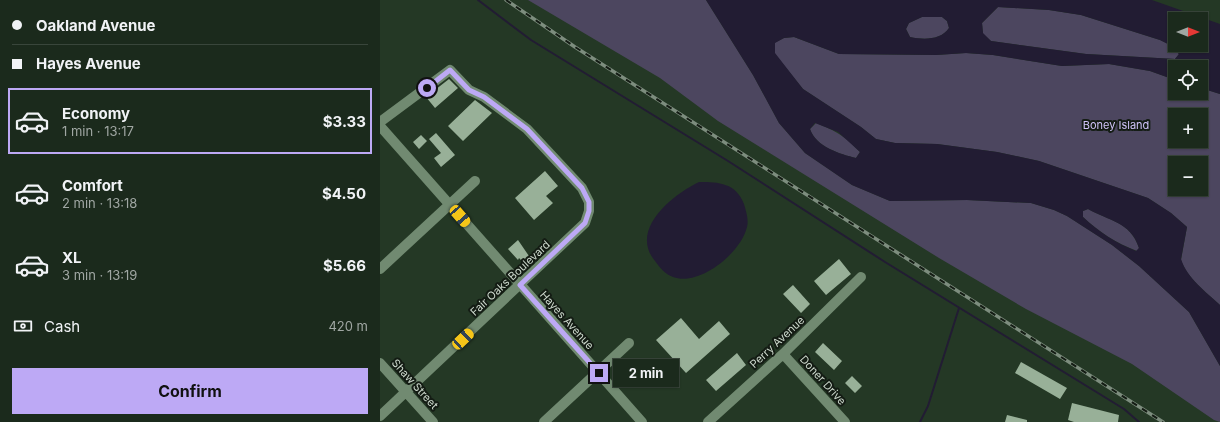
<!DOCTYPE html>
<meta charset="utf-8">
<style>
body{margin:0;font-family:Inter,sans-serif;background:#283629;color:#f1f3f6;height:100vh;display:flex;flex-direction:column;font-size:15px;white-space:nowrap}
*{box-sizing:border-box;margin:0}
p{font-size:13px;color:#a0a7a3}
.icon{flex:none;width:22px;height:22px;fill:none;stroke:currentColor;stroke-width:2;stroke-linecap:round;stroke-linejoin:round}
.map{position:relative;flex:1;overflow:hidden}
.drawer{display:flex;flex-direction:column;background:#1b2a1c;width:380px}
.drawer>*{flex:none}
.hud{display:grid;align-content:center;height:88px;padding:0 12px;background:#1b2a1c}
.needle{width:26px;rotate:90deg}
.fabs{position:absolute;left:788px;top:12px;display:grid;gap:8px}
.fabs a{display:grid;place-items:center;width:40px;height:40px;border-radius:0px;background:#1b2a1c;box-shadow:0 1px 3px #0004,0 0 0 1px #39463b;font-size:20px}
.end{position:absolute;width:18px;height:18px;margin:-9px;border:5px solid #bda9f5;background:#111;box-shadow:0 0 0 2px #111}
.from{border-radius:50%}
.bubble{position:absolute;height:28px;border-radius:0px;background:#1b2a1c;box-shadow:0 1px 3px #0004,0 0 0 1px #39463b;font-size:13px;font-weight:700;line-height:28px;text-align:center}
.car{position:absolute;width:12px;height:24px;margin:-12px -6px;border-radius:5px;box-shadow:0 0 3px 1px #0007;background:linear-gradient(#f5c518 24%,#345 0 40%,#f5c518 0 76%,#345 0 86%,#f5c518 0)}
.hud b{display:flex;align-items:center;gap:14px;height:38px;font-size:15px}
.hud b+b{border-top:1px solid #39463b}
.hud i{width:10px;height:10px;background:#f1f3f6}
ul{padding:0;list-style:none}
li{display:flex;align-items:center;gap:12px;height:66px;margin:0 8px 6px;padding:0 4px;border:2px solid transparent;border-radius:0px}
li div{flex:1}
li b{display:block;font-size:15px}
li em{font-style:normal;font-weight:700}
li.on{border-color:#bda9f5}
li>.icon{width:36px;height:36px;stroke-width:1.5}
.pay{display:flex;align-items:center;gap:10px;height:44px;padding:0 12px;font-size:15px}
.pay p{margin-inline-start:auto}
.cta{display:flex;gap:8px;margin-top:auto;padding:8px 12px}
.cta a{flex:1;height:46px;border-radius:0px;background:#bda9f5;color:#111;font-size:16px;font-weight:700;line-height:46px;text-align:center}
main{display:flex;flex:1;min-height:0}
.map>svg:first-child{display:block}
.green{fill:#4c465f;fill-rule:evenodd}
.water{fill:#221c33;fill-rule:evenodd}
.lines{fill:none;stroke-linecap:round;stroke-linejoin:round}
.stream{stroke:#221c33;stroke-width:2}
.building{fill:#98b098}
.minor{stroke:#718a71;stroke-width:10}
.rail-casing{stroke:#7d8d7e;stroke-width:3.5}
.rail{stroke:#141c14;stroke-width:2;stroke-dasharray:6;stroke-linecap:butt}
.route{stroke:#bda9f5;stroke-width:5}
.labels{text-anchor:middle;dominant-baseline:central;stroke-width:4;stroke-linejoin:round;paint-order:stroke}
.park-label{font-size:11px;fill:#d0c3f8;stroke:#141c14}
.street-label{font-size:11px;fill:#cfdbcf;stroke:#141c14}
</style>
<main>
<section class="drawer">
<div class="hud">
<b><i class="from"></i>Oakland Avenue</b>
<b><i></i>Hayes Avenue</b>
</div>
<ul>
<li class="on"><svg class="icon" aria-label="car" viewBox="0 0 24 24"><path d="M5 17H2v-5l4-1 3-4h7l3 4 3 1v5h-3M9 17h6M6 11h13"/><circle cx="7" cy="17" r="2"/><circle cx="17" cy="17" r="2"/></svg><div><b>Economy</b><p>1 min · 13:17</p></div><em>$3.33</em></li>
<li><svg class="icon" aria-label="car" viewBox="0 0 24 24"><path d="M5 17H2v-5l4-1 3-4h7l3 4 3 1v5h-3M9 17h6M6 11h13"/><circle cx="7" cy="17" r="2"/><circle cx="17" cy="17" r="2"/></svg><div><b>Comfort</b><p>2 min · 13:18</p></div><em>$4.50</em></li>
<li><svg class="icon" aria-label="car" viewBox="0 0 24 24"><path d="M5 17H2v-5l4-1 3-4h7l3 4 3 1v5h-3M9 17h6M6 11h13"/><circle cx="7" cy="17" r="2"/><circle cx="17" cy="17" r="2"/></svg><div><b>XL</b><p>3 min · 13:19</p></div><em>$5.66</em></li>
</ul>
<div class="pay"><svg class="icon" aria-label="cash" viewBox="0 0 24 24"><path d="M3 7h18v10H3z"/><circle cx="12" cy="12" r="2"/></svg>Cash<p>420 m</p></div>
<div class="cta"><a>Confirm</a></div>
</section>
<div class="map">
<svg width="840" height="422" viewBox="0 0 840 422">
<rect width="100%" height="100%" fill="#243825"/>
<!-- green -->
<path class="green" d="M148 0H326L373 75 399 123 425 153 472 185 510 201 587 200 651 203 674 210 687 216 732 245 759 266 809 312 840 366V422L834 420 752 364 646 309 559 258 338 121 280 78Z
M618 7 669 10 701 15 780 40 790 45 799 54 795 59 706 54 611 41 603 34 602 23Z
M542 17H562L567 21 569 28C561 40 544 40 530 37L526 29 529 23Z
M414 37 459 54 556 55 586 53 613 55 682 66 729 64 770 71 795 80V93H821V88L840 94V305C826 292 807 278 801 260L807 227 791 213 768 198 659 161 617 152 557 144 515 143 496 139 481 127 423 89 394 53V43L404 38ZM795 115H821V141H795ZM795 163H821V189H795Z
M436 123C456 131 465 136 480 152L476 158C460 154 436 147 430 129Z
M708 209C729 221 750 221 759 248L757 251C736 243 719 232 703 217V211Z"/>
<!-- water -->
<path class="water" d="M326 0H772L840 24V94L821 88V67H795V80L770 71 729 64 682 66 613 55 586 53 556 55 459 54 414 37 404 38 395 43V53L423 89 481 127 496 139 515 143 557 144 617 152 659 161 768 198 791 213 807 227 801 259C807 278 826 292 840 305V366L809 312 759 266 732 245 687 216 674 210 651 203 587 200 510 201 472 185 425 153 399 123 373 75ZM618 7 669 10 701 15 780 40 790 45 799 54 795 59 706 54 611 41 603 33 602 23ZM542 17H562L567 21 569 28C561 40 544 40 530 37L526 29 529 23ZM795 19H821V45H795ZM435 123 458 132 480 152 476 158C460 154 436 147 430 129ZM708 209C729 221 751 222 759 248L756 251C736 243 719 232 703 217V211Z
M319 182C339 182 356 183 364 204 366 211 369 220 367 227 361 253 319 287 293 277 285 274 280 268 275 261 249 230 292 195 319 182Z"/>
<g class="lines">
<!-- stream -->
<path class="stream" d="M98 0 151 40 348 161 505 262 744 409 759 422
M540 422 548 406 579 308"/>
</g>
<!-- building -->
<path class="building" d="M69 79 78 88 55 108 46 97Z
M95 100 112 113 83 141 68 126Z
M56 133 75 155 61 167 54 158 61 153 49 139Z
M41 135 47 141 39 149 33 142Z
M165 171 178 186 166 196 173 203 154 220 135 198Z
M138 240 151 259 145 264 139 258 138 260 128 249Z
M459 259 471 274 446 295 434 281Z
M413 285 430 304 421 313 403 294Z
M301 318 319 339 339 321 350 334 306 373 276 340Z
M443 343 462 361 454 370 435 352Z
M357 353 366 365 336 391 326 380Z
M641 362 687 388 680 399 635 373Z
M472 376 482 386 475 393 465 383Z
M692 403 739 415 738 422H694L688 420Z
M627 415 647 420V422H625Z"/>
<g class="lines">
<!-- minor -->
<path class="minor" d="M0 122 70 70 89 90 104 97 147 129 202 188 209 202V211L205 223 0 416
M0 126 262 422
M0 269 95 181
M403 354 465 422
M0 363 53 422
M164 422 249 343
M328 422 403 354 481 277"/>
<defs>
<path id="rail" d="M126 0 195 47 783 422"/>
</defs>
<!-- rail casing -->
<use href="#rail" class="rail-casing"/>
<!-- rail -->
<use href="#rail" class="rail"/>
</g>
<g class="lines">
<!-- route -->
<path class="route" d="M47 88 70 70 89 90 104 97 147 129 202 188 209 202V211L205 223 140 285 219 373"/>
</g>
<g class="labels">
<!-- park labels -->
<g class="park-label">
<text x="736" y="125">Boney Island</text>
</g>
<!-- street labels -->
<g class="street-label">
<text transform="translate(130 278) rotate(-43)">Fair Oaks Boulevard</text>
<text transform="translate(187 320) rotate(48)">Hayes Avenue</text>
<text transform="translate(397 342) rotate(-43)">Perry Avenue</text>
<text transform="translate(443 380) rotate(48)">Doner Drive</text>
<text transform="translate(35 384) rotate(48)">Shaw Street</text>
</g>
</g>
</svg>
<div class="fabs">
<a><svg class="needle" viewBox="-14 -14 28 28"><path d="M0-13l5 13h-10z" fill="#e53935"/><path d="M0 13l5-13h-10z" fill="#a0a7a3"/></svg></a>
<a><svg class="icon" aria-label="locate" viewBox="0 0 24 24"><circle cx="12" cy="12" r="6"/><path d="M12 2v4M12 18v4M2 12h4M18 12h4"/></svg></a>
<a>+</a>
<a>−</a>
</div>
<i class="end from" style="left:47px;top:88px"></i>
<i class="end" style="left:219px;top:373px"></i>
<div class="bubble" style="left:233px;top:359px;width:66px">2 min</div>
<i class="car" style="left:80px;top:216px;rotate:139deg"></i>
<i class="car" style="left:83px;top:339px;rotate:47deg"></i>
</div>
</main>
